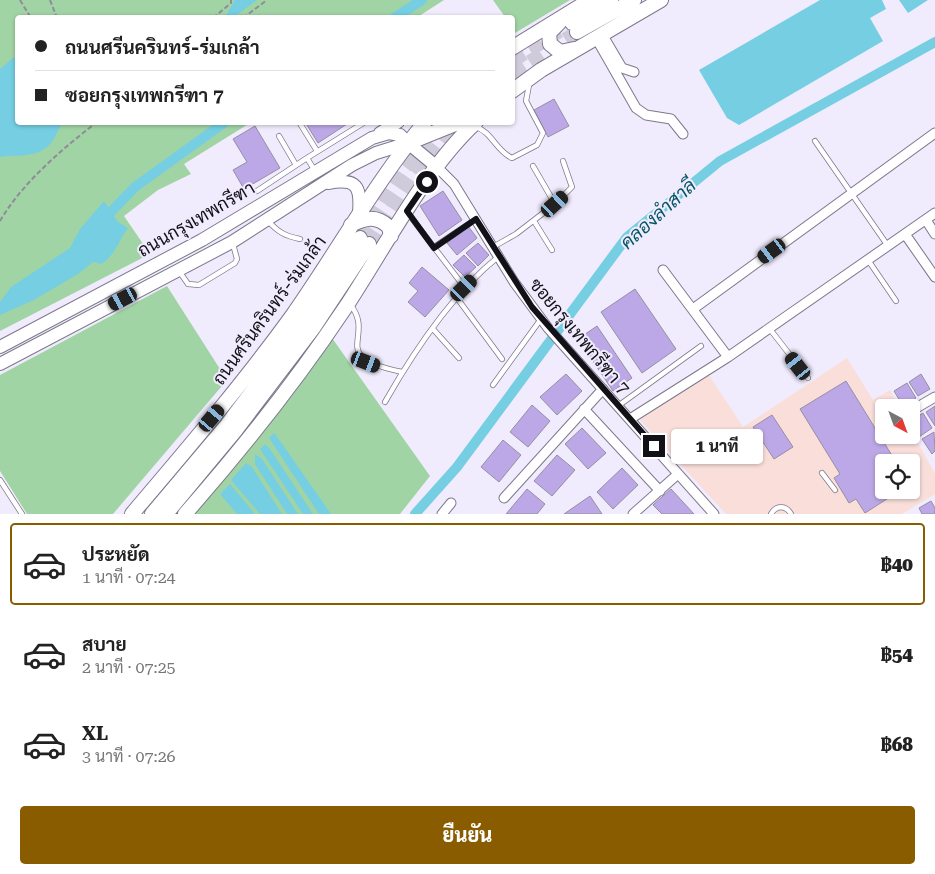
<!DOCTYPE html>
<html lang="th">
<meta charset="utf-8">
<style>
body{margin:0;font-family:"Roboto Serif",Sarabun,serif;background:#f6f6f6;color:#222;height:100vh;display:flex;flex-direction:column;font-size:19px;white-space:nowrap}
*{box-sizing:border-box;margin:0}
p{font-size:16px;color:#767676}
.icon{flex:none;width:28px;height:28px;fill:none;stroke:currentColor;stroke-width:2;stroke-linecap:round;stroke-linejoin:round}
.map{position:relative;height:514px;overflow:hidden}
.sheet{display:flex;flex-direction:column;background:#fff;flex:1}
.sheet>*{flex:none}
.banner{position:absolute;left:15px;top:15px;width:500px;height:110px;border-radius:5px;box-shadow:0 1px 4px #0004;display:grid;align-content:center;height:110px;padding:0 20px;background:#fff}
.needle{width:32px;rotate:139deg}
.buttons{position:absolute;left:875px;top:399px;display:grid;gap:10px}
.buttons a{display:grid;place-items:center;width:45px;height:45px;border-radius:5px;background:#fff;box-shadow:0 1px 4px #0004;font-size:25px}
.end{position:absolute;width:22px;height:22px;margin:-11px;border:6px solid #131118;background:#fff;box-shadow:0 0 0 2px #fff}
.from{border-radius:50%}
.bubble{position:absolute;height:35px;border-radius:5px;background:#fff;box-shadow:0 1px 4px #0004;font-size:16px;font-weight:800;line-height:35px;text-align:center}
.car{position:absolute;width:15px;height:30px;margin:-15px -8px;border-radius:6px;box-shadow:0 0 4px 1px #0007;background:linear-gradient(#222 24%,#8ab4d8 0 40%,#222 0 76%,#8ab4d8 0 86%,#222 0)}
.banner b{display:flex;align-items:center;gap:18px;height:48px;font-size:19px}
.banner b+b{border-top:1px solid #e0e0e0}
.banner i{width:12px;height:12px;background:#222}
ul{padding:9px 0 0;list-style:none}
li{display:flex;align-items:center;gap:15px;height:82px;margin:0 10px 8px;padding:0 10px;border:2px solid transparent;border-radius:5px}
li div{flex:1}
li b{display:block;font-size:19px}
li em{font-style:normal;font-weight:800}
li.active{border-color:#895c00}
li>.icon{width:45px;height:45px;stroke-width:1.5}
.primary-button{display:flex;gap:10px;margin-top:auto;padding:10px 20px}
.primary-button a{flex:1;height:58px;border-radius:5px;background:#895c00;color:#fff;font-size:20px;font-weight:800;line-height:58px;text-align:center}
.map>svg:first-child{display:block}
.commercial{fill:#f9deda;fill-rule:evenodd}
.green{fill:#a1d4a4}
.water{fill:#75cee2}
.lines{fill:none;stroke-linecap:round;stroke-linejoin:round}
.canal{stroke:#75cee2;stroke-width:10}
.building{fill:#bca8e6;stroke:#958fa3}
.primary-tunnel{stroke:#d0cbdb;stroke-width:14;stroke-dasharray:14 7;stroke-linecap:butt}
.lane-casing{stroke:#7e788c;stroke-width:6}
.street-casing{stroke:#7e788c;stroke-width:11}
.secondary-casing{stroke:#7e788c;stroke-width:14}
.primary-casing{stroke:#7e788c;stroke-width:16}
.path{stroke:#8f8c98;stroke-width:2;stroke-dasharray:5 2.5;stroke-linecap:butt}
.lane{stroke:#fff;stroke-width:4.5}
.street{stroke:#fff;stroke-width:9}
.secondary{stroke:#fff;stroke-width:12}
.primary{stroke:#fff;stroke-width:14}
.route{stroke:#131118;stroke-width:6}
.labels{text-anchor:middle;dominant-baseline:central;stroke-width:4;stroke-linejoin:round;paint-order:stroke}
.street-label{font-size:18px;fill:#131118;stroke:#f1ecfd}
.water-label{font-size:19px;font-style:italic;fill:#065765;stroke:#f1ecfd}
</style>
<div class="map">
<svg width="935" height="514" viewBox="0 0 935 514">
<rect width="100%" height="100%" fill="#f1ecfd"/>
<!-- commercial -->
<path class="commercial" d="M847 358 873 400 890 390 899 407 884 408V435H911V430L935 474V494L902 514H726L640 420 707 372 743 427ZM884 462H911V490H884Z"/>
<!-- green -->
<path class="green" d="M0 0H444L416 18H18V122L250 123 184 164 191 174 158 190 124 216 150 254 0 331Z
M493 0H570L515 33 512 18 505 17Z
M167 286 227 380 113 514H27L0 471V375Z
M332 338 430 476 400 514H194Z"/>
<!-- water -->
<path class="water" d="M235 0H257L234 17H225Z
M820 0H882L886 9 870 18 883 41 739 125 727 118 699 70Z
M899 0H928L908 13Z
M14 57 17 64 18 122 63 123C58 129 56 137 51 143 38 159 18 154 0 157V69Z
M104 201 118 222 128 228C117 243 118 251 102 264L93 262 78 274 34 300 0 315V302L11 287 70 248 80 229Z
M274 433 278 438 331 514H319L269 438Z
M265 444 270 449 313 514H303L260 449Z
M255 454 262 459 298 514H287L255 464Z
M246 463 252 467 282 514H260L231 480Z
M230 484 255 514H237L220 494Z"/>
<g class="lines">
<!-- canal -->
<path class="canal" d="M394 18 422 0
M103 220 135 187 225 122
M415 514 457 467 627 237 720 161 935 42"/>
</g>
<!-- building -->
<path class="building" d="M554 99 569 126 548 137 534 110Z
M305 122H350L318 143Z
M255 126 280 168 244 189 233 170 247 162 233 139Z
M443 191 462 220 439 236 420 206Z
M468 226 477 238 457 255 447 243Z
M478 243 489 255 478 266 466 253Z
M464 255 476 267 465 277 453 265Z
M422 267 449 290 425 317 408 302 418 291 409 283Z
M635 289 676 349 642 373 601 312Z
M597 326 632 378 613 391 578 339Z
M566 374 582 391 557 415 540 397Z
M921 374 930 389 918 396 909 382Z
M846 381 896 462H884V490H901L865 513 856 499 849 503 834 478 840 474 800 409Z
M907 383 916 398 903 406 894 391Z
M532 405 550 421 528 447 510 432Z
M935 406V426L926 412Z
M923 413 932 428 919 437 911 421Z
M772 415 793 447 774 459 753 427Z
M582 428 606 453 588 469 565 444Z
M934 432 935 451 932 454 922 439Z
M503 440 521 455 499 482 481 467Z
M557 455 575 470 552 496 534 481Z
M622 468 638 485 613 509 597 492Z
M527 489 545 504 537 514H506Z
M671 489 694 514H662L653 505Z
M590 496 602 514H564Z
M931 501 935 508V514H922L919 508Z"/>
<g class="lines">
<!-- primary-tunnel -->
<path class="primary-tunnel" d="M512 61 572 23
M512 73 577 32
M360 238 404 169 439 122
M369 244 411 179 454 123"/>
<defs>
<path id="lane" d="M468 18H471
M299 122 317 151
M476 127C492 132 496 151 512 158L537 145 543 133 526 101 529 85
M279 136 296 165
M815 141 888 246
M315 171 307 158 365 122
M257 191 307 158
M555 204 572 187 563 161
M407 212 465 288
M268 221C278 232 285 236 300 239
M534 221 552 250
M434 247 476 219
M493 247 516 234 555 204 533 166
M868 260 896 301
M179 271 188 284 199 285 235 263 237 259 233 244
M457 298 502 359
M350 304C377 338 325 356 402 372
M769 328 808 378
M433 329 459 358
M493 385 541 319
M385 402C414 351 452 294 498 257
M618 406 701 346
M822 473 835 490
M0 480 22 514
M771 514C776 505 786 505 791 514"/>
<path id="street" d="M602 34 622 68 634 72
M596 38 636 108 646 115 671 119 683 134
M437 167 454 184 514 282 548 328 714 514
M926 220 935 234
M905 234 935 277
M663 270 728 357
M693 309 935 133
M584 409 660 491
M911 411 935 397
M630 419 728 357 935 213
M504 498 603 389
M442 514 451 503
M633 514 678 474"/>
<path id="secondary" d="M380 133 398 122
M328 183C357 178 361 186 359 213
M0 347 202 240 372 138 389 133 400 135 408 143 437 167
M0 364 232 242 352 165 376 153 408 143"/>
<path id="primary" d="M559 23 549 33 550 44 560 52 574 49
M572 23 611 0
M577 32 634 0
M512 48 590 0
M512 91 541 70 661 0
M408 143 460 122
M351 225C365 218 376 215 389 227L391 236
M132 514C187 449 242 385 292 316 337 252 375 183 425 122
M152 514 227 425 305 321 360 238
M166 514 235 431 314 327 369 244
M185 514C242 449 297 380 345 308 384 249 425 169 476 122"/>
</defs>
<!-- lane casing -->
<use href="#lane" class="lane-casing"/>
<!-- street casing -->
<use href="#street" class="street-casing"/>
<!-- secondary casing -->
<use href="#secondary" class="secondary-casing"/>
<!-- primary casing -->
<use href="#primary" class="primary-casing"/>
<!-- path -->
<path class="path" d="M20 0 31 18
M50 0 57 18
M213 18 231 3V0
M243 18 267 0
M0 221C22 183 62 149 97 122"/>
<!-- lane -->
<use href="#lane" class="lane"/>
<!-- street -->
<use href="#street" class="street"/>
<!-- secondary -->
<use href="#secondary" class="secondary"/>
<!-- primary -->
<use href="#primary" class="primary"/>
</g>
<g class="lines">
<!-- route -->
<path class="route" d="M427 182 407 211 434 248 476 219 532 307 654 446"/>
</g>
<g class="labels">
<!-- street labels -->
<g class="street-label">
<text transform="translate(196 219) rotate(-30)">ถนนกรุงเทพกรีฑา</text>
<text transform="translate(269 310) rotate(-54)">ถนนศรีนครินทร์-ร่มเกล้า</text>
<text transform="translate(580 336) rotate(50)">ซอยกรุงเทพกรีฑา 7</text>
</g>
<!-- water labels -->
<g class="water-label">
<text transform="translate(658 214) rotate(-42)">คลองลำสาลี</text>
</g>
</g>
</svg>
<div class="buttons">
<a><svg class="needle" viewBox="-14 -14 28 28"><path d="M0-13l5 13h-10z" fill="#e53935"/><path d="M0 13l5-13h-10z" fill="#767676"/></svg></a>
<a><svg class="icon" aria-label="locate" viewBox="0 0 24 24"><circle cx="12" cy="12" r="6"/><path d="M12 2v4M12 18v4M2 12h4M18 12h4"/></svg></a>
</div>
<i class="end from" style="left:427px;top:182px"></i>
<i class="end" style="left:654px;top:446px"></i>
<div class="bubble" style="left:671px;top:429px;width:92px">1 นาที</div>
<i class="car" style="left:555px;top:204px;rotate:48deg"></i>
<i class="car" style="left:772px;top:251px;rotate:234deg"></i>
<i class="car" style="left:464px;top:288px;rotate:45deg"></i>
<i class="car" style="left:123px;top:299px;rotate:242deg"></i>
<i class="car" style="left:366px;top:362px;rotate:111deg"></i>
<i class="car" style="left:798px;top:366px;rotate:322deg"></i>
<i class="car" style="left:212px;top:418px;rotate:40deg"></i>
<div class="banner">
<b><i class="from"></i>ถนนศรีนครินทร์-ร่มเกล้า</b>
<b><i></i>ซอยกรุงเทพกรีฑา 7</b>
</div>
</div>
<section class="sheet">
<ul>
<li class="active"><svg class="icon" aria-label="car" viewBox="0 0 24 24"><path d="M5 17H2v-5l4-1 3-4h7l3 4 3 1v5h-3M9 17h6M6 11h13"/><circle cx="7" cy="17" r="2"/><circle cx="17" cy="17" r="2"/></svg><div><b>ประหยัด</b><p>1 นาที · 07:24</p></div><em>฿40</em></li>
<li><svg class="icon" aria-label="car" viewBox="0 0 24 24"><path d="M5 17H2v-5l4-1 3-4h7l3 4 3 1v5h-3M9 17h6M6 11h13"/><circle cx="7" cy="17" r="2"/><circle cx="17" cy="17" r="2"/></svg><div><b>สบาย</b><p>2 นาที · 07:25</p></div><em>฿54</em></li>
<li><svg class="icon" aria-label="car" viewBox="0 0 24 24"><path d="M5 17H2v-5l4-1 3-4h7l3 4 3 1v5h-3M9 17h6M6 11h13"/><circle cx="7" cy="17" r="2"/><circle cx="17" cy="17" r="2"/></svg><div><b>XL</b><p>3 นาที · 07:26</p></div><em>฿68</em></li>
</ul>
<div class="primary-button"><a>ยืนยัน</a></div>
</section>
